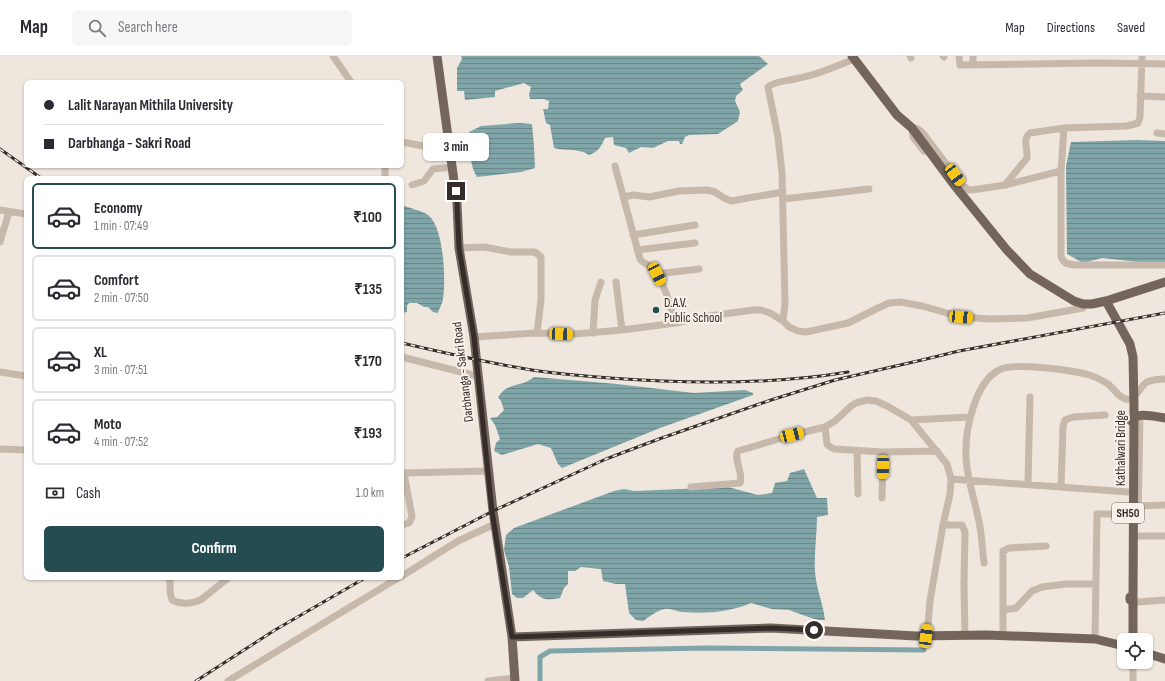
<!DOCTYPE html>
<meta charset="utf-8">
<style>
body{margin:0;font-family:"Sofia Sans Condensed",sans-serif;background:#f7f7f7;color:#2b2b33;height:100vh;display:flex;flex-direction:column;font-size:15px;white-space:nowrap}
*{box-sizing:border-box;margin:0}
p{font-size:13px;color:#7c7c81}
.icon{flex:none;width:22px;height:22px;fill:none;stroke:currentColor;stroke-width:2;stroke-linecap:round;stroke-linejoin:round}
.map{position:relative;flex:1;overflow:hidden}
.sheet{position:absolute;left:24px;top:120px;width:380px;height:404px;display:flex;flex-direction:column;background:#fff;border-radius:6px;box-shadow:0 1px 3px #0004}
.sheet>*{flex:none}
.top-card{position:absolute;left:24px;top:24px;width:380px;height:88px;border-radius:6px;box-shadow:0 1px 3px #0004;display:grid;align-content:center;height:88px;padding:0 20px;background:#fff}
.controls{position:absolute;left:1117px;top:577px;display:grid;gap:8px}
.controls a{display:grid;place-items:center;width:36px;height:36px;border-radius:6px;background:#fff;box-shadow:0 1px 3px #0004;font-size:20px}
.end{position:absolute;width:18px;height:18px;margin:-9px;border:5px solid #342d29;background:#fff;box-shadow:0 0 0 2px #fff}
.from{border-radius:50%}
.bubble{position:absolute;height:28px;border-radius:6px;background:#fff;box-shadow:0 1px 3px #0004;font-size:13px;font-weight:700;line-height:28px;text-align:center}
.car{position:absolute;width:12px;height:24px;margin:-12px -6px;border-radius:5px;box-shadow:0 0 3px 1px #0007;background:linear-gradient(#f5c518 24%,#345 0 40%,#f5c518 0 76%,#345 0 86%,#f5c518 0)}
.top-card b{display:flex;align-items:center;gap:14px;height:38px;font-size:15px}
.top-card b+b{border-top:1px solid #e1e1e2}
.top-card i{width:10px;height:10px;background:#2b2b33}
ul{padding:7px 0 0;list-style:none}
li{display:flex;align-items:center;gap:12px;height:66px;margin:0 8px 6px;padding:0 12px;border:2px solid #e1e1e2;border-radius:6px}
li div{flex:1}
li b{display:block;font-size:15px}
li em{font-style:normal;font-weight:700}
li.active{border-color:#244c51}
li>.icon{width:36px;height:36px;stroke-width:1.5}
.pay{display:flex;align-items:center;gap:10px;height:44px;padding:0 20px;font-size:15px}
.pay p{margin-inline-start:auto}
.button{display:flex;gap:8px;margin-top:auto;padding:8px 20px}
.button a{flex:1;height:46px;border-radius:6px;background:#244c51;color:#fff;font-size:16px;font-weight:700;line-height:46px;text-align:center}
header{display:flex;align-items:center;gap:24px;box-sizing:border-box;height:56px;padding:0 20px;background:#fff;border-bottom:1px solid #e1e1e2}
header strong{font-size:19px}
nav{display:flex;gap:22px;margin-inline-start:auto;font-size:14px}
.search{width:280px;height:36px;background:#f7f7f7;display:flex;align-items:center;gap:10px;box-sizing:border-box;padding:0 14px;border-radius:6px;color:#7c7c81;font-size:15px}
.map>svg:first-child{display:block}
.water{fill:url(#water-rules)}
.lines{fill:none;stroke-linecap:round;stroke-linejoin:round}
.canal{stroke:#80a5a9;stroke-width:5}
.minor{stroke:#c6b8ab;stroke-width:7}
.major{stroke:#74655c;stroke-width:9}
.rail-casing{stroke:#342d29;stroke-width:3}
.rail{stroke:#f7f1e9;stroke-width:1.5;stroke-dasharray:4.5;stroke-linecap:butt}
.route{stroke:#342d29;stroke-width:5}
.poi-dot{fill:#244c51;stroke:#f7f1e9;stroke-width:1.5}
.labels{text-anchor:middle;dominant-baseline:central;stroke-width:4;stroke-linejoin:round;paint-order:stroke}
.shield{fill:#f7f1e9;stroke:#6e6863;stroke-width:1}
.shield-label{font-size:12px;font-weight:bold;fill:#342d29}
.poi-label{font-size:13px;fill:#342d29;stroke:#f7f1e9;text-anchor:start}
.street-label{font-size:13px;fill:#342d29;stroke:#f7f1e9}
</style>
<header>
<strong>Map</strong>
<div class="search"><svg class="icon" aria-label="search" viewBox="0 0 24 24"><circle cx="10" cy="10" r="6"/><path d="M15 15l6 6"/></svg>Search here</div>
<nav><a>Map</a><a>Directions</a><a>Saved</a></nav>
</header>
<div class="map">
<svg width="1165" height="625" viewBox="0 0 1165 625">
<defs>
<pattern id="water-rules" width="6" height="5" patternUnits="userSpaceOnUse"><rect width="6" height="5" fill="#80a5a9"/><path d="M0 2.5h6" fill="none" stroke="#6a878a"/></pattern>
</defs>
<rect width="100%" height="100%" fill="#efe7dd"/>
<!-- water -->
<path class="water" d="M461 0H759L768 8 740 28 743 34 736 40 735 45 740 56 738 65 718 78 689 79 685 81 682 88H680L679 85H668L653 92 641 91 629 97 626 92 614 89 613 81 605 82C601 91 598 96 589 99 579 92 566 95 554 92L550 69 546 67 543 53H548L549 45 544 43H530L529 39 531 31 524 27 495 35V41L465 44 464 35H457V12L462 3Z
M519 67 532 68 534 90 535 112 521 116 477 121C469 109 470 90 469 76L481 70Z
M1137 84 1165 85V206H1139L1102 202 1083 207 1067 198 1066 110 1071 86Z
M402 149C409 152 423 155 428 159 444 171 446 224 443 243 443 247 439 252 438 257L433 256 428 251H424L417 247H409L407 250V256L402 257Z
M534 321 617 328 694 337 745 334 753 337V339L660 372 562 412 558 408 551 392 538 388 502 399 494 395 496 387 500 383 495 369 490 362 497 361 504 354 501 345 498 341C509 325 521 332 534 321Z
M804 413 817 442H827L828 459 817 461C817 478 814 497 815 515 816 532 823 547 825 564H817L789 554 772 553 751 547C730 556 706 558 683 556 677 556 670 552 665 553 657 554 649 561 643 565L636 564 629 557 625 528H616L603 525 601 513 581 511 575 515H568V528L564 532 560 542C547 544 542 545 533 534L523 542H517L512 538 509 511 504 494 506 479 514 472 614 435 624 433 634 435 728 431 758 439 772 437 775 427 787 425 790 417Z"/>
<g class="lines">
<!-- canal -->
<path class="canal" d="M540 625V601L550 595 707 592 924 594"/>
<!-- minor -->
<path class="minor" d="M333 0 351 26
M910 0 911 2
M943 0 944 1
M959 0 960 9 1098 7 1165 8
M973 0V9
M1140 40 1165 41
M1064 72 1061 115V200C1063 208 1068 208 1075 209H1165
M1157 77 1165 78
M402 86 450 95
M924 95 913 81 912 72 918 73 923 77 963 130 969 134 979 133 1005 129 1061 115
M385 110V122
M615 110 640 203C643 208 649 208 653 212 664 225 670 250 676 267
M412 129 424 125 433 113 453 111
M1005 129 1027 102C1028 93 1022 83 1030 77L1064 72 1127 70 1138 67 1140 61 1142 0
M623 141 634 139 649 141 679 135 707 134 715 136 724 142 731 145 783 136
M783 143 869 133
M0 154 26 158
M633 179 695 169
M0 186 9 156
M459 192 484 191 511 196H535L541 201V244L537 277
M637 194 695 187
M657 218 699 213
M616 226 622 274
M783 265 785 247 782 117 778 81 768 31C774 25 787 25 795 23 816 19 835 11 854 3
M593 277 595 244 601 226
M474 281 537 277 574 278 622 274 676 267 702 261 753 254H761L770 257 783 265 789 271 798 275 806 276 848 267 878 252 889 247 900 246 922 250 961 261 990 263 1027 262 1083 252
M402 301 477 320
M0 316 26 320
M911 364 970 361
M825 371 827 388 829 390 834 393 883 396 937 395
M0 393 26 394
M857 395 858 438
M402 417 488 415
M951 423 1128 436
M1028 428 1030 341
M691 431 740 427C744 417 733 404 738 395L792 379 825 371 835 365 851 350 856 347 867 344 876 345 889 351 911 364 947 408 951 423 950 438 943 469 930 545 927 580
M1061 431 1063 370 1065 364 1073 361 1105 359
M882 442 883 396
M1138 450 1165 449
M1138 465 1140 359
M402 469 409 467 412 461 404 417
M943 469H962L965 476 964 528 965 580
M1137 480H1165
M984 507C982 492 982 476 978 461 974 441 966 420 966 399 965 374 975 326 999 314 1013 306 1069 314 1086 318 1093 320 1102 324 1108 328 1114 332 1121 346 1130 343 1138 341 1140 330 1147 326 1152 324 1159 323 1165 323
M402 520 458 485 495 468
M170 522V536L172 544C181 549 193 548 202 543L228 522
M1137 546 1165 544
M1003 554 1016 552 1032 535 1042 531 1066 528H1096
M1003 580V495L1009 492 1046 490
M1095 583 1097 458H1128
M1133 606V625
M228 625 398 522
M488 625 515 622"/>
<!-- major -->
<path class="major" d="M437 0 457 147 459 192 474 281 493 455 512 581 515 625
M852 0 897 59 912 72 955 130 1006 193 1030 218 1074 245 1083 248H1092L1106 245 1165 226
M1106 245 1130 288 1133 301 1134 351 1133 546
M1131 365C1137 355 1155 361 1165 362
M1130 541V544L1133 546V584
M512 581 771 572 916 580 987 579 1095 583 1124 590
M1146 597 1165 603"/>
<defs>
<path id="rail" d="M0 93 41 122
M402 287C445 297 488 307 532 314 558 318 584 320 610 322 689 328 770 329 848 316
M402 502 493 455 606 403 659 383 771 344 835 324 922 304 959 295 1165 257
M196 625 275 574 365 522"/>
</defs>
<!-- rail casing -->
<use href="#rail" class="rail-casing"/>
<!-- rail -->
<use href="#rail" class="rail"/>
</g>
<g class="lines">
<!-- route -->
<path class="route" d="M456 135 457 147 459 192 474 281 492 455 512 581 771 572 814 574"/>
</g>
<!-- markers -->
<circle class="poi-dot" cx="656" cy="254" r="4"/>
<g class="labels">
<!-- shield labels -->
<rect class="shield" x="1112" y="447" width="32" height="20" rx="3"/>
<g class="shield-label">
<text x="1128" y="457">SH50</text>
</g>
<!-- poi labels -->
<g class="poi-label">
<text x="664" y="247">D.A.V.<tspan x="664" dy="15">Public School</tspan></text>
</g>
<!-- street labels -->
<g class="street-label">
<text transform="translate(463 316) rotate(-97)">Darbhanga - Sakri Road</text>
<text transform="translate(1121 392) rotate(-90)">Kathalwari Bridge</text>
</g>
</g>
</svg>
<div class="controls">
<a><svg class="icon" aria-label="locate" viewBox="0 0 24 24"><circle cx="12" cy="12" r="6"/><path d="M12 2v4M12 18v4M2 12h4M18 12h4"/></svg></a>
</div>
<i class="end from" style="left:814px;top:574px"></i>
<i class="end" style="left:456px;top:135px"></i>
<div class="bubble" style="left:423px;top:77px;width:66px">3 min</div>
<i class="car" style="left:955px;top:119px;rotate:143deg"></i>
<i class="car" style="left:657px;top:218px;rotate:153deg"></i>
<i class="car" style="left:961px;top:261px;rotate:95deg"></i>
<i class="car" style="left:561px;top:278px;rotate:92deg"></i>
<i class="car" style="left:792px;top:379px;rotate:76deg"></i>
<i class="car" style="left:883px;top:411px;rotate:181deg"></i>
<i class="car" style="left:926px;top:580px;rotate:7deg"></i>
<div class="top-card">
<b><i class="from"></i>Lalit Narayan Mithila University</b>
<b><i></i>Darbhanga - Sakri Road</b>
</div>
<section class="sheet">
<ul>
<li class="active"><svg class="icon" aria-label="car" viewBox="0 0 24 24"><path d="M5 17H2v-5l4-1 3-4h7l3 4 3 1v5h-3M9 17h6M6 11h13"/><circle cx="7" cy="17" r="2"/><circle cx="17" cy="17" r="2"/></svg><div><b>Economy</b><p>1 min · 07:49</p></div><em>₹100</em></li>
<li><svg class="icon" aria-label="car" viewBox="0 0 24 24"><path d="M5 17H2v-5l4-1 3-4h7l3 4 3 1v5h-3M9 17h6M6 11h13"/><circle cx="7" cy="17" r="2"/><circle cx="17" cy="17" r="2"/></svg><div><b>Comfort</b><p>2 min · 07:50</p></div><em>₹135</em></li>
<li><svg class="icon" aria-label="car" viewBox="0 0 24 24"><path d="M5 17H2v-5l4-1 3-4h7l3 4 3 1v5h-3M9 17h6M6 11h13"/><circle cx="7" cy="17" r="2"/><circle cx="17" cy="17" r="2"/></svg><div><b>XL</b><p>3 min · 07:51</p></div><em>₹170</em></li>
<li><svg class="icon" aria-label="car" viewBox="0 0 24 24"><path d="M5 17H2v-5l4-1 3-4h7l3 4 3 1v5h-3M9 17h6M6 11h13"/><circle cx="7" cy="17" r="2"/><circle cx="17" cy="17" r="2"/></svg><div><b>Moto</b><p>4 min · 07:52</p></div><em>₹193</em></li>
</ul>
<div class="pay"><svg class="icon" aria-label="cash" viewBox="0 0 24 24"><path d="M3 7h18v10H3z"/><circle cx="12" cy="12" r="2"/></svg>Cash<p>1.0 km</p></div>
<div class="button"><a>Confirm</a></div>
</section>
</div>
